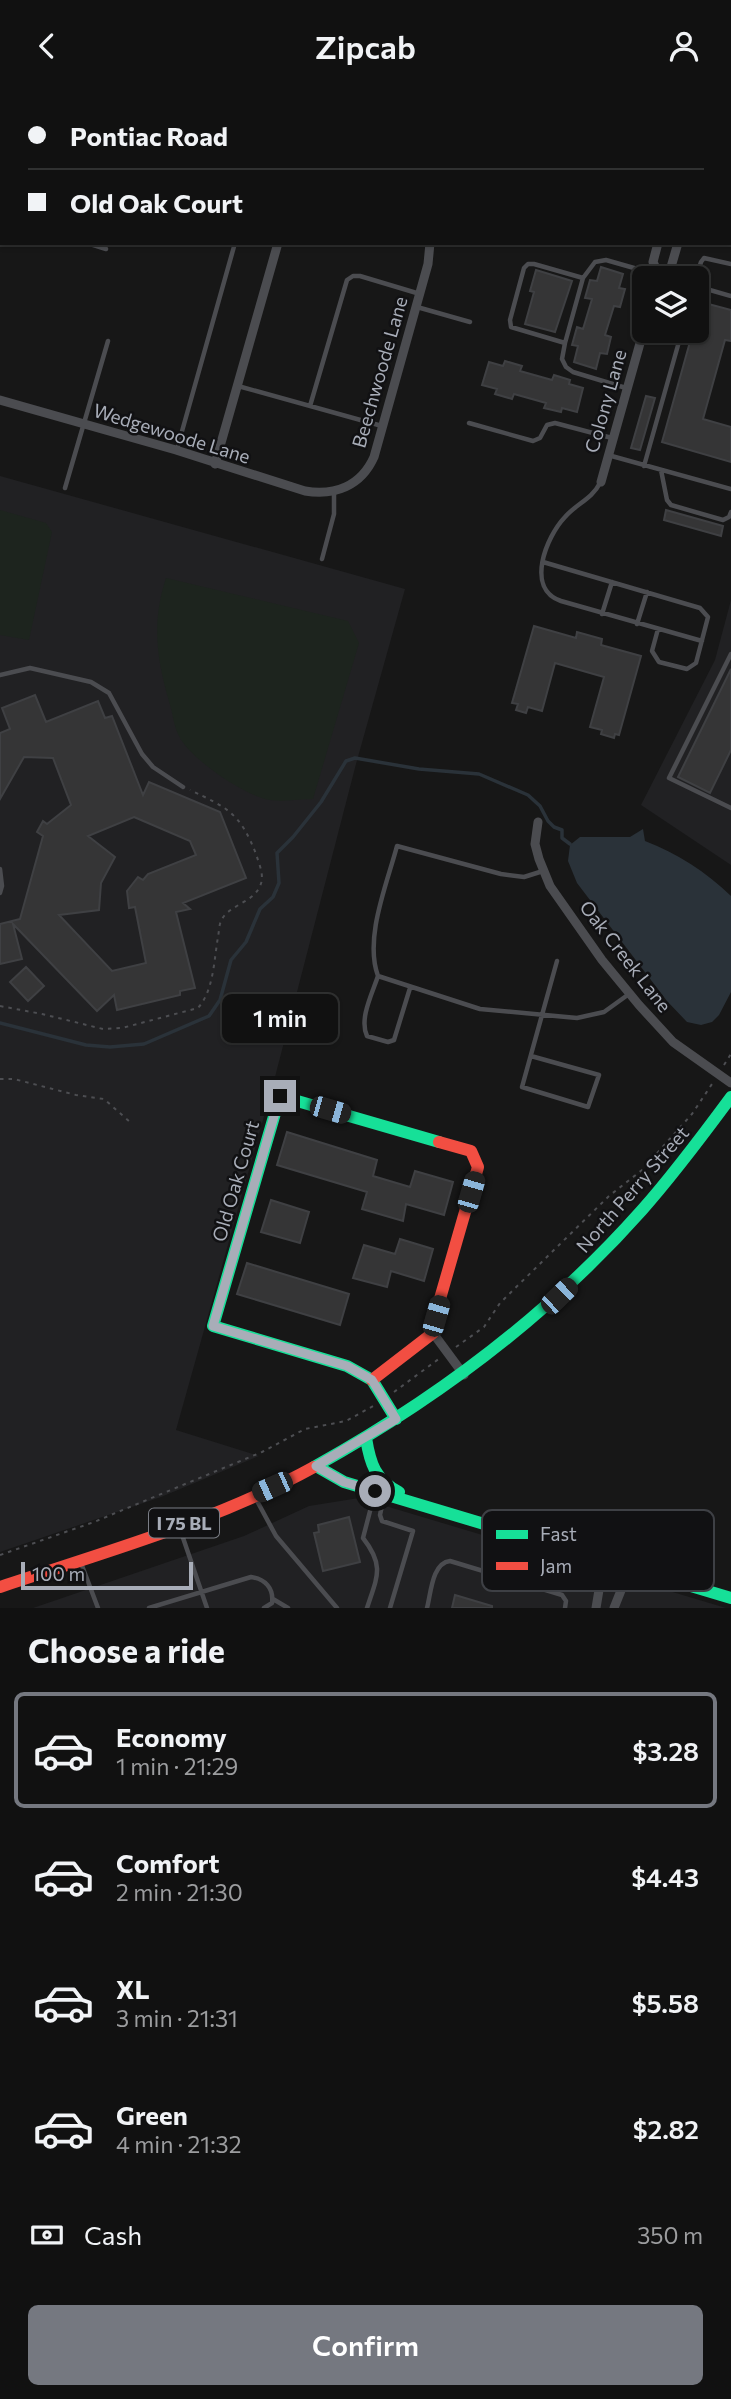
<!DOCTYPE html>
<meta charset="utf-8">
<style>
body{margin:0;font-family:Commissioner,sans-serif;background:#1a1a1a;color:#f1f3f6;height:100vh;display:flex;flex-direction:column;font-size:26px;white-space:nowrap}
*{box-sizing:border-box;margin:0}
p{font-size:23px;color:#9c9d9f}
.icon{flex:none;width:38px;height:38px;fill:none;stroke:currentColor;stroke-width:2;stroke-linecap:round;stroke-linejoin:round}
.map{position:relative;height:1517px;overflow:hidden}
.sheet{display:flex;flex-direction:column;background:#111;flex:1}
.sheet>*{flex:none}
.hud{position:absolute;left:0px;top:0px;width:732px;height:154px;box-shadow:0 2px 5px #0004,0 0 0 2px #303131;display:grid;align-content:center;height:154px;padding:0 28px;background:#111}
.tools{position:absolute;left:632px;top:175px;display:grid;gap:14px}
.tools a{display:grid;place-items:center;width:77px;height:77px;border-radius:10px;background:#111;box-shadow:0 2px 5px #0004,0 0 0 2px #303131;font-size:35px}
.scale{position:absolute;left:21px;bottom:18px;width:172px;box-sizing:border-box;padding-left:7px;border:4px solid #a8adb8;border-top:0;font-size:19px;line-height:24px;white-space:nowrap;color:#a8adb8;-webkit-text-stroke:5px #111113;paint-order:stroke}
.end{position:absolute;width:32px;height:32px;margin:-16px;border:9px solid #a8adb8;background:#111;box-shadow:0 0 0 4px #111}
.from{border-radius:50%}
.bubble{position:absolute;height:49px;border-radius:10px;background:#111;box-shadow:0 2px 5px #0004,0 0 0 2px #303131;font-size:23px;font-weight:600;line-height:49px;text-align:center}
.car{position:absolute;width:21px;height:42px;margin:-21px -10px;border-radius:9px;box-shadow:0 0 5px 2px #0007;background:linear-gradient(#222 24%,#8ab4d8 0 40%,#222 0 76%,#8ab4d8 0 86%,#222 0)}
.hud b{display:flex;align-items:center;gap:24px;height:66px;font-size:26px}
.hud b+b{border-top:2px solid #303131}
.hud i{width:18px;height:18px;background:#f1f3f6}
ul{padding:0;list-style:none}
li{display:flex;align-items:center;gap:21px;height:116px;margin:0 14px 10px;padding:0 14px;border:4px solid transparent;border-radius:10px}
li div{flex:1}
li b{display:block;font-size:26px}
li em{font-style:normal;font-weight:600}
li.selected{border-color:#757880}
li>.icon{width:63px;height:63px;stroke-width:1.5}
h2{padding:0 28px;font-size:32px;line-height:84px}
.pay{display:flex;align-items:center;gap:18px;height:77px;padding:0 28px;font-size:26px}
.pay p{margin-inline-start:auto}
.primary-button{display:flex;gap:14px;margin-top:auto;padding:14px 28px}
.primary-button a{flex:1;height:80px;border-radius:10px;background:#757880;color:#fff;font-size:28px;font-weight:600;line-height:80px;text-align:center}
header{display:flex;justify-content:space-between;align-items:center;height:91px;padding:0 28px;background:#111;font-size:32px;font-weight:600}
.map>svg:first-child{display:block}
.built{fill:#212123}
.green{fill:#1d241e}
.water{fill:#2a3239}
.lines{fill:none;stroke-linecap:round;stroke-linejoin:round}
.stream{stroke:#2a3239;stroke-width:3.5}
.building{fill:#353536;stroke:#3f4043;stroke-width:2;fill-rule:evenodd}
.path{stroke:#4d4e52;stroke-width:2;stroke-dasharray:3.5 5;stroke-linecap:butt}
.lane{stroke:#4b4c50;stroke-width:4.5}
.street{stroke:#4b4c50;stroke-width:9}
.fast{stroke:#16e098;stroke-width:12}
.jam{stroke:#f24e42;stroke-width:12}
.route{stroke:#a8adb8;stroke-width:9}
.labels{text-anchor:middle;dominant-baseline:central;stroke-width:5;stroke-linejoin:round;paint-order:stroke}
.shield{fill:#111113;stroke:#7b7e86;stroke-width:2}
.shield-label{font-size:18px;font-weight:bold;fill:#a8adb8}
.street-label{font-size:19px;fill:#a8adb8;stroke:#111113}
.key{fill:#111113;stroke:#3e4045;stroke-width:2}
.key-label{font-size:19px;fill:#a8adb8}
</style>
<header><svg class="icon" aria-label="back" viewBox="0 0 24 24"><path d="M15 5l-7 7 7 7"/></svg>Zipcab<svg class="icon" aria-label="person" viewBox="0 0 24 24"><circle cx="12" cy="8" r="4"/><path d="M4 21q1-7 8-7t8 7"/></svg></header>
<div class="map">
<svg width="731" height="1517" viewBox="0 0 731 1517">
<rect width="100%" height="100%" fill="#171717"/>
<!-- built -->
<path class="built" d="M0 385 405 498 356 673 275 986 176 1339 259 1365 161 1406 0 1461Z
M731 509V774L641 714 715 569Z
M359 1407 726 1517H33L244 1445 309 1415Z"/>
<!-- green -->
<path class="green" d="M0 419 46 432 52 441 29 549 0 544Z
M166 487 348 530 359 552 313 708C300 708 283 711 270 709 245 705 190 668 179 645 174 636 173 624 170 614 157 569 151 533 166 487Z"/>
<!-- water -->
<path class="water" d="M643 738 645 750C678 763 705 780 731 805V901L719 924 712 931 701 934 687 931 667 910 577 792 568 770 570 754 580 746H630Z"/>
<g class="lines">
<!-- stream -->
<path class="stream" d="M0 932 86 954 110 956 144 953 209 925 220 909 231 869 246 851 260 818 273 806 279 792 277 762 293 746 321 711 346 670 355 667 419 678 479 683 528 704 540 715 548 730 554 736 562 739V747L570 753"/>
</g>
<!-- building -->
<path class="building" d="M601 176 623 183 619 197 625 198 620 216 614 215 605 244 611 246 607 263 600 262 596 278 574 271 578 255 572 254 577 236 583 238 592 208 585 207 590 189 597 190Z
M536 179 572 190 555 241 525 233 534 201 530 200Z
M701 211 731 219V250L725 249 703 328 731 336V371L662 351 693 240H696V228Z
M505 270 522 275 520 280 552 289 554 284 570 289 569 293 583 297 577 321 562 317 561 321 544 317 546 312 514 303 512 308 495 303 497 298 482 294 489 271 503 275Z
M646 305 655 307 640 359 631 357Z
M666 419 723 435 721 445 664 429Z
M534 535 576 547 577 541 602 548 601 554 641 565 619 644 615 643 614 647 601 643 602 639 590 636 604 586 555 572 542 620 528 616 526 622 516 619 518 613 512 612Z
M731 578V659L710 702 678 686Z
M35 604 46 631 98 610 105 627 112 625 143 704 149 691 220 721 246 787 183 812 190 818 176 821 195 897 180 900V904L117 919 114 904 97 920 13 833 22 868 0 873V833L20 828 43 745 37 741 43 730 47 733 71 714 53 667 24 666 0 708V642L10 638 2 617ZM134 726 190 750 196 764 148 783 143 789 138 786 127 800 129 817 135 816 146 872 112 880 59 824 99 819 101 792 115 766 88 745Z
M26 876 44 895 28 910 10 891Z
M287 1041 377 1069 373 1085 410 1096 415 1080 453 1091 444 1124 406 1113 403 1130 362 1118 367 1101 277 1074Z
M271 1109 309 1121 300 1152 261 1141Z
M400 1148 433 1158 424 1190 391 1180 387 1196 353 1187 364 1154 395 1163Z
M247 1172 349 1203 340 1234 237 1203Z
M349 1426 360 1471 323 1480 314 1442 319 1441 318 1434Z
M455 1504 492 1515V1517H452Z"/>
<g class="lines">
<!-- path -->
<path class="path" d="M271 0 277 2
M479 0 485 2
M730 72H731
M730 130H731
M0 915 42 923 103 938 122 937 198 917C214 899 214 868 218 846 219 841 219 834 221 830 228 814 253 812 260 795 265 785 259 773 256 763 240 722 228 717 190 699
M724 974 731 963
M0 988H14L76 1004 104 1008 130 1031
M456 1256 484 1236 500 1212 609 1105 642 1079 692 1023 712 993
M394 1301 440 1267
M0 1464 94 1431 262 1361 305 1338 346 1330 375 1314"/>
<!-- lane -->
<path class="lane" d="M3 0 9 2
M496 0 502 2
M74 2 75 0
M207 2V0
M562 2V0
M0 46 2 40
M0 124 2 125
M87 152 106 158
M696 187 701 171 704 167 731 173
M696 195 731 205
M417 216 470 231
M565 252 583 187
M238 295 382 335
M626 297 573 281 566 276 562 268 565 252 511 236 510 229 524 177 528 173H534L583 187 595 171 606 169 669 187
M310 315 347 189 353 185H360L420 203
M469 332 533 350 540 347 547 334 555 332 612 347
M177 358 235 152
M608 364 731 398
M644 375 682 240
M661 379 667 409 671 414 723 429 729 426 731 421
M600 392C592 408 576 413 565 426 546 446 525 498 561 510L702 550
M65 397 108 250
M322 468 334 423V401
M543 471 700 517 708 526 696 572 687 578 659 571 652 560 658 538
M602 523 612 491
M637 533 647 501
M731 563 669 687 731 717
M0 584 30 577 91 591 109 602 142 663 153 676 183 696
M0 778 2 795 0 802
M543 780 524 786 501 783 397 755C387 793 364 847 378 885L480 918 577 927 604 921 629 903
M378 885C372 903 359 928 367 945L388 951 394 949 410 897
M531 965 599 984 588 1016 522 996 557 870
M384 1405 380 1424 382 1430 413 1440 390 1517
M256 1408 276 1445 337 1517
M180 1438 207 1517
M81 1472 98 1517
M273 1508 288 1517
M149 1517 251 1486C265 1488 274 1497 272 1512L264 1517
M367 1517C377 1486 385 1475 363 1447L375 1401
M427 1517C431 1502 432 1472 450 1470L562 1504 566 1510 565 1517"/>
<!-- street -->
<path class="street" d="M309 2 310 0
M331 2 332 0
M688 2 689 0
M0 106 2 104
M658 152 653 171 659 184
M658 187 671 176 678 152
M0 309 176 359 305 400C335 405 361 395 374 366L428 173 430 152
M215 373 278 152
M601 391 644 238
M538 731 535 753 539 768 550 795 602 869 639 914 673 951 731 992
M433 1242 464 1284
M596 1517 604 1469
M614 1517 630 1477"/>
<!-- fast -->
<path class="fast" d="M373 0 379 2
M396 1328 372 1289 347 1275 213 1235 280 1005 439 1051
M366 1347C370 1372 375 1389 399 1401
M316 1375 344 1391 731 1507
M314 1376C437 1308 548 1225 642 1119 674 1083 703 1044 731 1006"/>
<!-- jam -->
<path class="jam" d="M730 101 731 102
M372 1289 433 1242 435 1225 478 1076 471 1060 439 1051
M0 1496C105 1461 216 1430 314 1376"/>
</g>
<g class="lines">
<!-- route -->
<path class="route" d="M280 1005 213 1235 347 1275 372 1289 396 1328 316 1375 344 1391 375 1400"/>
</g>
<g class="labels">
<!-- shield labels -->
<rect class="shield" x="149" y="1417.5" width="70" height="29" rx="5"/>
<g class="shield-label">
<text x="184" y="1432">I 75 BL</text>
</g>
<!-- street labels -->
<g class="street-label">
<text transform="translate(379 281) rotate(-74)">Beechwoode Lane</text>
<text transform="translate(605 310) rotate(-74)">Colony Lane</text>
<text transform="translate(172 342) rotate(17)">Wedgewoode Lane</text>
<text transform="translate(626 865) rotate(52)">Oak Creek Lane</text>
<text transform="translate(235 1090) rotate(-74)">Old Oak Court</text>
<text transform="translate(632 1098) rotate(-49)">North Perry Street</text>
</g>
</g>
<!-- legend -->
<rect x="482" y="1419" width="232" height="81" rx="10" class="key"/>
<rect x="496" y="1439" width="32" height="9" fill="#16e098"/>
<rect x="496" y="1471" width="32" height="8" fill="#f24e42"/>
<g class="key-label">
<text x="540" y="1450">Fast</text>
<text x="540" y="1482">Jam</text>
</g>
</svg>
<div class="tools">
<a><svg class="icon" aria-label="layers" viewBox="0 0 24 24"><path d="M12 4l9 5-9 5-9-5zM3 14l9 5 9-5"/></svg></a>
</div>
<div class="scale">100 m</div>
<i class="end from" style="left:375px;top:1400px"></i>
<i class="end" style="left:280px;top:1005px"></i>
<div class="bubble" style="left:222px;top:903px;width:116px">1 min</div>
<i class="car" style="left:330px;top:1019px;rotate:106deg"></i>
<i class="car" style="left:471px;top:1101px;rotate:16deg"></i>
<i class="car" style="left:559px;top:1205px;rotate:46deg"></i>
<i class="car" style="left:436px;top:1225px;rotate:16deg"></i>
<i class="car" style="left:272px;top:1396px;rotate:246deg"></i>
<div class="hud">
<b><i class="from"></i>Pontiac Road</b>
<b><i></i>Old Oak Court</b>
</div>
</div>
<section class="sheet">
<h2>Choose a ride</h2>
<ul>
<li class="selected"><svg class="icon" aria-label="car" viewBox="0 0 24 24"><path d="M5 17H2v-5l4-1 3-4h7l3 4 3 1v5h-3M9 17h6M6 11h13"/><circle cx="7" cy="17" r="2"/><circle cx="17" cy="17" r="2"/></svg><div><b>Economy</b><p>1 min · 21:29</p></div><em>$3.28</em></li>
<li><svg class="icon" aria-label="car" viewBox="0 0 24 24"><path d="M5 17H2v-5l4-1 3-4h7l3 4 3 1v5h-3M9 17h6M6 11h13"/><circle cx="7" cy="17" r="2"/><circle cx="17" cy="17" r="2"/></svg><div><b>Comfort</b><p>2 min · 21:30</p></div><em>$4.43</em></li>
<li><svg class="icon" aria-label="car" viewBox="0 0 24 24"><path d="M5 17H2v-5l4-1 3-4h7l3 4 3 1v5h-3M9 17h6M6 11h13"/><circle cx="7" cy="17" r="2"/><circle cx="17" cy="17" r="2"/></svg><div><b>XL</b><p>3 min · 21:31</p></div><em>$5.58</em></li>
<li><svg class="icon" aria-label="car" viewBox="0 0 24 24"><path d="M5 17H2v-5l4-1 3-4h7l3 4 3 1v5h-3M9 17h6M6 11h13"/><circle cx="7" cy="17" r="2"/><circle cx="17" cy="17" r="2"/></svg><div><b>Green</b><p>4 min · 21:32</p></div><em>$2.82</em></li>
</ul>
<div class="pay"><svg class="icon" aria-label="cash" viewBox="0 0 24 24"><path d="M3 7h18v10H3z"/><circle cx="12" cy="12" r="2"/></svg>Cash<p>350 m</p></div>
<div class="primary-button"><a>Confirm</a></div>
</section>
